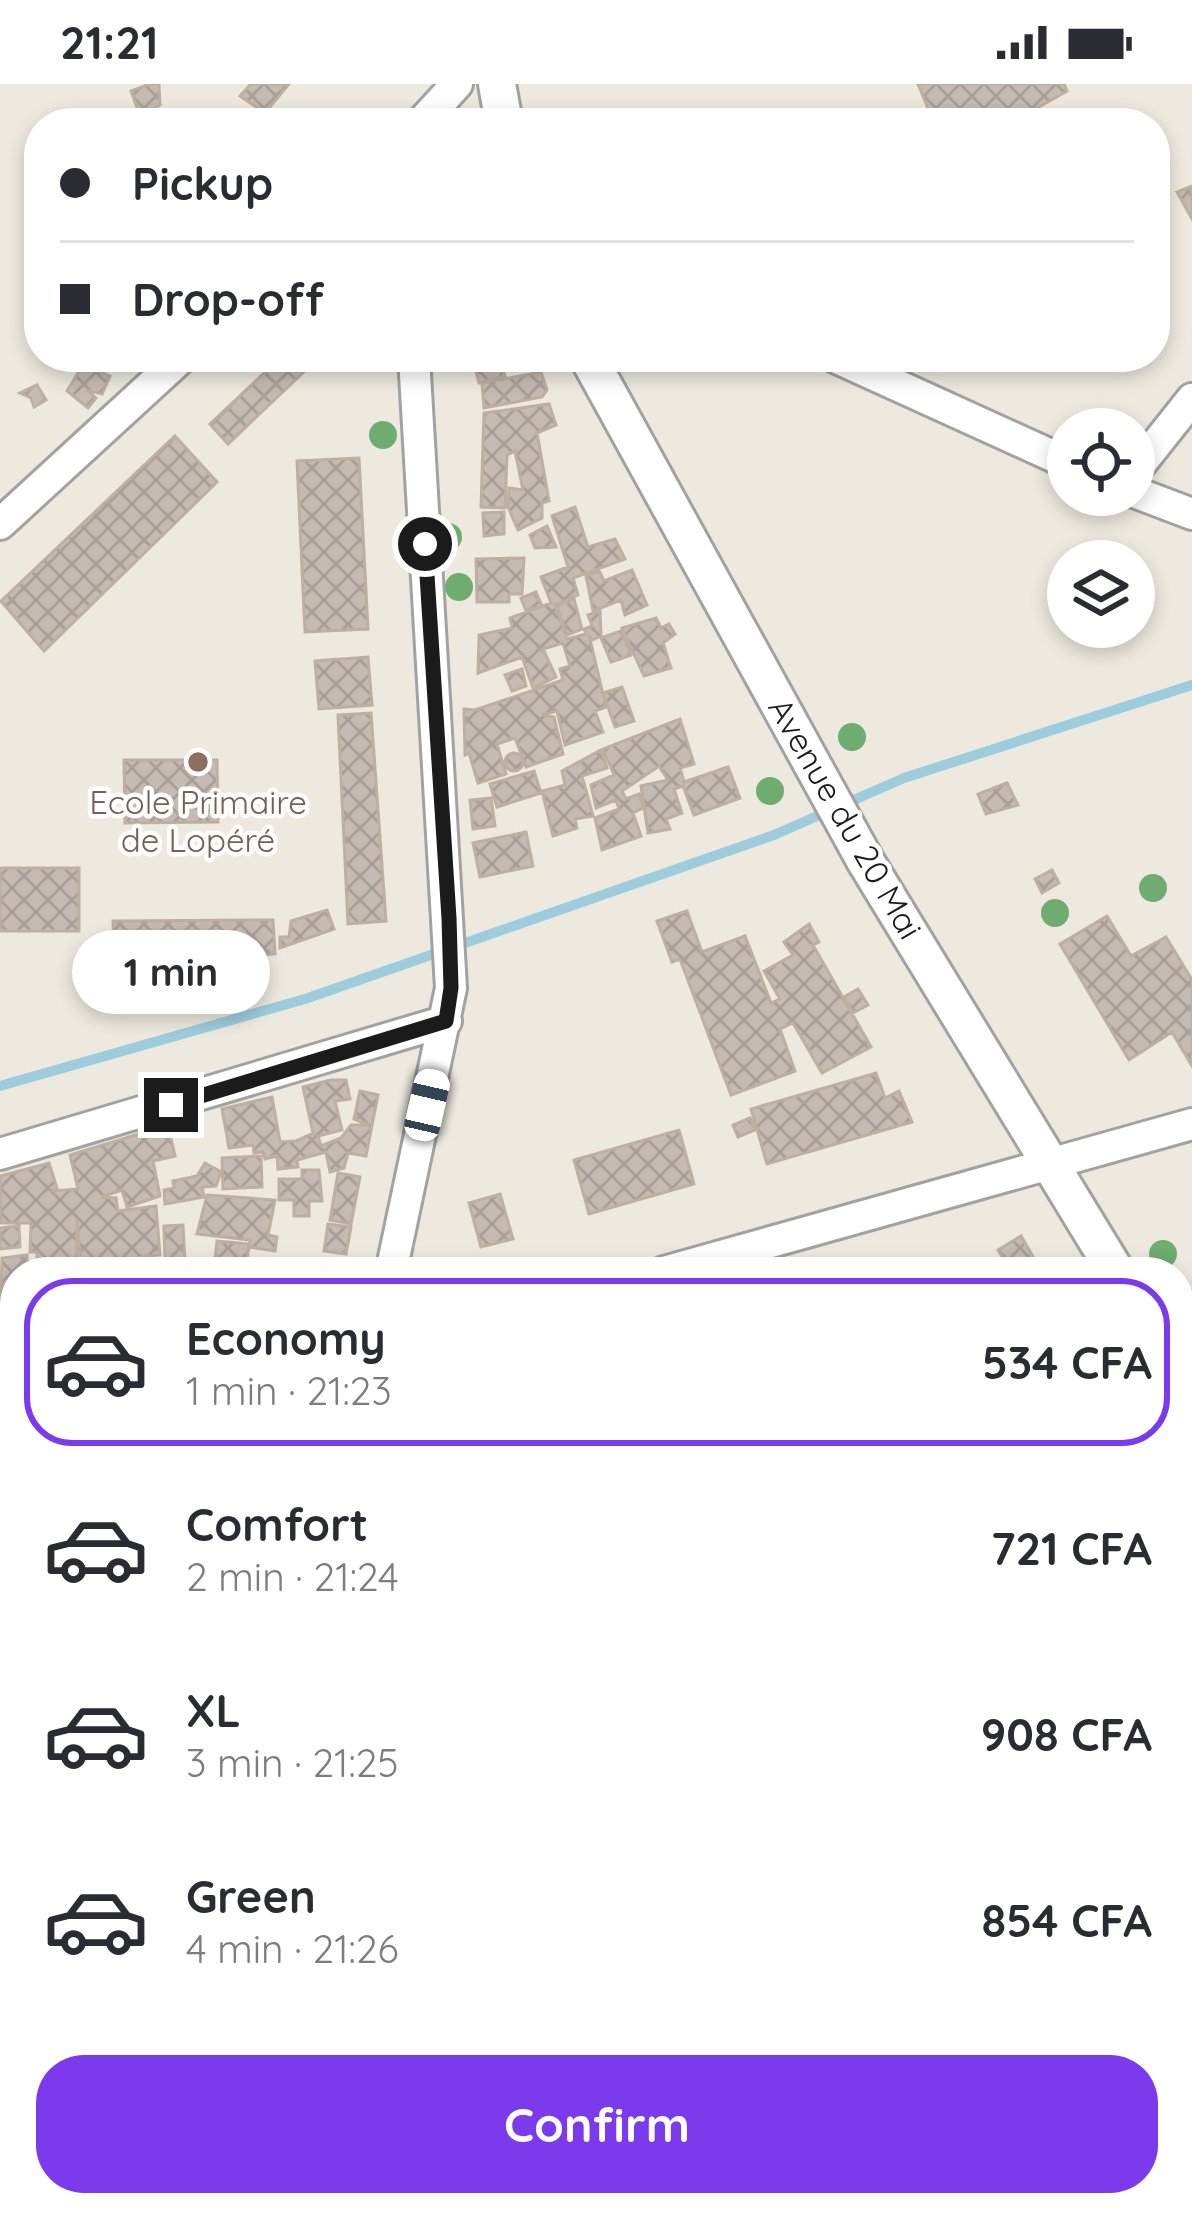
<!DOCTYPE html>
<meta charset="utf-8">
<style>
body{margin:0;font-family:Quicksand,sans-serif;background:#f7f7f7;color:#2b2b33;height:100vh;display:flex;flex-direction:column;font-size:45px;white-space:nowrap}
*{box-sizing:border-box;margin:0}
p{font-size:39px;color:#7c7c81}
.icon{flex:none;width:66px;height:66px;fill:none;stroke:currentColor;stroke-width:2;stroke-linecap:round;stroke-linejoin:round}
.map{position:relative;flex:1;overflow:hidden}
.sheet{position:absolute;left:0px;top:1173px;width:1194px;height:960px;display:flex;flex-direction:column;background:#fff;border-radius:48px 48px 0 0;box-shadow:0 6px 18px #0003}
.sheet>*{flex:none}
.hud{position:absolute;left:24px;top:24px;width:1146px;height:264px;border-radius:48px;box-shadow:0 6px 18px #0003;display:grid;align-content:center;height:264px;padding:0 36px;background:#fff}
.tools{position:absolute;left:1047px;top:324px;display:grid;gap:24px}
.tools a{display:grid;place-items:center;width:108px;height:108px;border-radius:50%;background:#fff;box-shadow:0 6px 18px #0003;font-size:60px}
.end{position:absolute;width:54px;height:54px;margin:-27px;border:15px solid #1b1b1b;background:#fff;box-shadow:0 0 0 6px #fff}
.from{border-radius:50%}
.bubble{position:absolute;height:84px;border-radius:42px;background:#fff;box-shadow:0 6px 18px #0003;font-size:39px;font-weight:800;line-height:84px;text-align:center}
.car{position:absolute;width:36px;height:72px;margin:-36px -18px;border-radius:15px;box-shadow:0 0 9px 3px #0007;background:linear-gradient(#fff 24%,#345 0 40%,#fff 0 76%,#345 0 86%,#fff 0)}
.hud b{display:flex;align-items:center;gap:42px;height:114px;font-size:45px}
.hud b+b{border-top:3px solid #e1e1e2}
.hud i{width:30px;height:30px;background:#2b2b33}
ul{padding:21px 0 0;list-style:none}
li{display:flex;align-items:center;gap:36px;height:168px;margin:0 24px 18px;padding:0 12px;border:6px solid transparent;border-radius:48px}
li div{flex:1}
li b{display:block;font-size:45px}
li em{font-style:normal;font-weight:800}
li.current{border-color:#7c3aed}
li>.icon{width:108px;height:108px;stroke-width:1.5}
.button{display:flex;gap:24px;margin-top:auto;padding:24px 36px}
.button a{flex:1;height:138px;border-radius:48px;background:#7c3aed;color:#fff;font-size:48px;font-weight:800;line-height:138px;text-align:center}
.status{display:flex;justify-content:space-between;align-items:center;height:84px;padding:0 60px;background:#fff;direction:ltr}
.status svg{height:33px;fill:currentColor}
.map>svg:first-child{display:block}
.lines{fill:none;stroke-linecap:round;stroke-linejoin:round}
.stream{stroke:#9dcddd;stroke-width:10}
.building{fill:url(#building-cross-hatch);stroke:#bfafa1;stroke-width:3}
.minor-casing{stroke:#a2a2a2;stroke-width:36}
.tertiary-casing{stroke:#a2a2a2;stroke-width:42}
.minor{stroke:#fff;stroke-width:30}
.tertiary{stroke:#fff;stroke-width:36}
.tree{fill:#6eac6f}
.route{stroke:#1b1b1b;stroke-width:15}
.education-dot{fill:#8d6e63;stroke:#fff;stroke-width:4.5}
.labels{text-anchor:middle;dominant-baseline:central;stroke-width:9;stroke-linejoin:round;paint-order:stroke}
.education-label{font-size:33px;fill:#785e54;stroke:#fff}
.street-label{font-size:33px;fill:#1b1b1b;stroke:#fff}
</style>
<div class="status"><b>21:21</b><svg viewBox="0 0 49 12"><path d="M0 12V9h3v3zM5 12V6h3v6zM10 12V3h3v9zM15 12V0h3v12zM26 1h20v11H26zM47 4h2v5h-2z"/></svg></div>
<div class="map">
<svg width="1192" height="2133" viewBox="0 0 1192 2133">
<defs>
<pattern id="building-cross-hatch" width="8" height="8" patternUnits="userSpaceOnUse" patternTransform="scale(3)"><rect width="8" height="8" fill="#c5bbb3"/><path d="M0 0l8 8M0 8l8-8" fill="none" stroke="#a9a099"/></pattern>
</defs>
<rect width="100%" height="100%" fill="#ede9df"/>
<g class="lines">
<!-- stream -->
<path class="stream" d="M0 1002 305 915 774 751 904 694 1192 601"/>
</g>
<!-- building -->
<path class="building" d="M150 0H159L160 21 140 32 131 7Z
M251 0H289L265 29 240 12Z
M918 0H1064L1067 7 1011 39H934Z
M1192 102V135L1177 108Z
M281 273H298L308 284 228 360 210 340Z
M498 273 505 292 479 299 473 276Z
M83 281 110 292 102 310 87 306 96 314 88 324 67 307Z
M541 288 547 306 542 313 484 324 482 299Z
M37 301 46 316 34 323 31 314 20 309Z
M549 320 556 341 537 349 549 417 542 419V434L518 446 508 423 509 404 523 406 515 367 507 371 505 424 481 423 484 329Z
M175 352 217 398 44 567 1 517Z
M359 374 368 545 305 548 297 377Z
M575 423 588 463 615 455 625 475 573 494 578 511 555 521 567 555 586 550 584 545 592 542 588 531 600 527 601 552 592 556 589 551 606 623 595 627 603 648 565 661 557 627 542 631 554 633 563 670 526 683 515 654 497 660 506 690 478 699 469 669 465 671 464 625 475 626 563 596 560 585 570 582 563 559 543 565 556 593 533 604 522 573 478 589 479 551 512 544 510 534 551 519 541 493 568 483 552 432Z
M504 428V450L484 452 483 429Z
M547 442 556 463 535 464 530 451Z
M524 474 522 510H509V518H477L476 475Z
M632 486 647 521 625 531 621 516 593 527 586 492 599 487 604 497Z
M536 508 542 522 526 527 521 514Z
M574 515 582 545 567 551 557 522Z
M656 534 661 544 669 540 675 550 663 559 671 584 644 592 622 544Z
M621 547 631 571 611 578 601 554Z
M368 573 372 621 319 625 315 577Z
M522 585 526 602 512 607 505 591Z
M622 603 634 637 615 643 603 609Z
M371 629 386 837 348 840 338 631Z
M680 635 694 680 680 684 684 698 728 683 740 714 694 731 683 702 674 705 682 729 666 735 670 745 648 749 641 702 668 696 659 682 622 707 626 715 639 710 643 724 633 729 641 752 602 766 595 734 619 725 616 716 596 724 591 701 614 691 603 665Z
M601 666 607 684 582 692 593 732 575 735 577 744 553 752 542 707 565 701 562 687Z
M505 678a9 9 0 1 1 18 0a9 9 0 1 1-18 0Z
M124 676H217L218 738 125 739Z
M534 687 541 709 497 723 490 700Z
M1007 699 1018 721 986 730 978 710Z
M491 714 495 742 473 745 470 716Z
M526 748 533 782 480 793 473 759Z
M0 784H79V847H0Z
M1052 786 1059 799 1042 809 1035 795Z
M327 826 334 845 280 864V853H289L291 837Z
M687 827 702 868 745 852 771 919 780 915 764 887 793 871 784 858 809 840 819 858 813 861 871 963 822 989 793 939 780 945 795 987 731 1011 680 875 672 878 657 837Z
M1107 832 1131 872 1166 853 1192 896V982L1172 948 1129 976 1060 860Z
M273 836 275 870 168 879 114 877 113 837Z
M858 905 868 921 853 929 844 913Z
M876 989 885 1014 899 1007 912 1038 767 1080 751 1025Z
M331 996H346L350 1015 335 1017 342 1046 318 1052 321 1062 341 1054 351 1041H369L354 1035 360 1007 378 1011 366 1072 348 1069 344 1084 330 1088 326 1068 297 1076 298 1083 278 1085 277 1072 265 1075 263 1068 254 1069 253 1061 229 1064 222 1025 272 1013 280 1058 296 1057 313 1049 303 1003Z
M750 1034 755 1046 738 1053 733 1041Z
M168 1041 175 1072 153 1077 160 1112 127 1123 122 1106 101 1113 116 1114 118 1127 156 1122 160 1171 81 1180 77 1136V1177L37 1180V1168H30L31 1139H1L0 1092 49 1079 57 1104 52 1107 78 1105 70 1071Z
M679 1046 694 1100 589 1130 574 1076Z
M261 1072 262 1103 223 1105 222 1074Z
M205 1079 221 1088 216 1102 202 1103 204 1113 165 1120 164 1106 174 1104 173 1097 197 1092Z
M302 1086H319L322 1117H309V1132H294V1116H279V1095H302Z
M338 1089 360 1093 351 1140 330 1136Z
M500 1110 513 1155 481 1163 469 1119Z
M207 1111 275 1116 268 1151 277 1153 275 1167 249 1163 250 1156 197 1150Z
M328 1140 351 1143 346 1170 324 1167Z
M183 1141 185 1177H165L164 1142Z
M19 1142 20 1163 0 1165V1144Z
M1021 1152 1042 1188H1011L998 1166Z
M217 1157 249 1160 247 1179 215 1176Z
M27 1171 28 1188H15L12 1242H0L2 1174Z
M15 1398V1489L0 1492V1401Z
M15 1616V1664L0 1665V1617Z
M15 1676V1701L4 1702 0 1678Z
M1192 1683V1738L1179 1742V1687Z
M15 1738V1764L5 1765 1 1740Z
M329 2118H350L353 2127 333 2133Z
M396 2118H421L424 2133H398Z
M434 2118H470L472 2121 461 2126 463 2133H438Z
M610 2118H683L677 2126 683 2124 684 2133H612Z
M291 2122H311V2133H291Z"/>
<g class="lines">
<defs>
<path id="minor" d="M421 39 457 0
M835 273 1068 379
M1134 388 1192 315
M1134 408 1192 430
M0 440 182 273
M0 1070 446 937
M391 1188 451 904 414 273
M664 1188 1192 1040
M0 1361 15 1357
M0 1803 15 1799
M1179 1823 1192 1819
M0 2052 15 2021
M272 2118V2133
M593 2118 595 2133
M991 2118 999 2133
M120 2133 172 2118"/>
<path id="tertiary" d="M497 0 504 39
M588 273 866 778 1116 1188
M1179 1297 1192 1319"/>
</defs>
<!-- minor casing -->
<use href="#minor" class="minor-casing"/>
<!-- tertiary casing -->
<use href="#tertiary" class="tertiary-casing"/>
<!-- minor -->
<use href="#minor" class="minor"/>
<!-- tertiary -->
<use href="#tertiary" class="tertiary"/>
</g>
<!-- trees -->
<g class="tree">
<circle cx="383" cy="351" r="14"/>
<circle cx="448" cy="453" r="14"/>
<circle cx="459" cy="503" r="14"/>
<circle cx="852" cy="653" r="14"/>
<circle cx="770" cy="707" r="14"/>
<circle cx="1153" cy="804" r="14"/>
<circle cx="1055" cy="829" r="14"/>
<circle cx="1163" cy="1170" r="14"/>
</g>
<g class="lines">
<!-- route -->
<path class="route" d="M171 1021 446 937 451 904 449 834 425 460"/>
</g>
<!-- markers -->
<circle class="education-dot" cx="198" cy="678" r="12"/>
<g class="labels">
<!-- education labels -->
<g class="education-label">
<text x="198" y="717">Ecole Primaire<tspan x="198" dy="38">de Lopéré</tspan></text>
</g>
<!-- street labels -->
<g class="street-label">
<text transform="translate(846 734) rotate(60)">Avenue du 20 Mai</text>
</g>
</g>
</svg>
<div class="tools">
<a><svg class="icon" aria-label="locate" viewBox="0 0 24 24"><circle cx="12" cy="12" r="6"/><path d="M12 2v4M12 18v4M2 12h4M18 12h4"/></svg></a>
<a><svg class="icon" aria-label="layers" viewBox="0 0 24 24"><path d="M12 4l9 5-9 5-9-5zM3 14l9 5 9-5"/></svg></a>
</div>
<i class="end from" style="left:425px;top:460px"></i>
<i class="end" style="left:171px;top:1021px"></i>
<div class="bubble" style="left:72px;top:846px;width:198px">1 min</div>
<i class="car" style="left:427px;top:1021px;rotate:13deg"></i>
<div class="hud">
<b><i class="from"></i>Pickup</b>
<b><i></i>Drop-off</b>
</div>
<section class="sheet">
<ul>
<li class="current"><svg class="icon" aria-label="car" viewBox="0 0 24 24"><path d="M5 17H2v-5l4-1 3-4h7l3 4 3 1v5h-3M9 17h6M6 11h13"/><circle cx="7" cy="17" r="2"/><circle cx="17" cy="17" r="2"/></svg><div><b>Economy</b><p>1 min · 21:23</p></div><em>534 CFA</em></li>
<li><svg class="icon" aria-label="car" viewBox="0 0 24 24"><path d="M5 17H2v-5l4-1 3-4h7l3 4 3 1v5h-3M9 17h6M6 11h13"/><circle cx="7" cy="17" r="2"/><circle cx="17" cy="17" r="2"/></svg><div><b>Comfort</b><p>2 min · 21:24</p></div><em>721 CFA</em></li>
<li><svg class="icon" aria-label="car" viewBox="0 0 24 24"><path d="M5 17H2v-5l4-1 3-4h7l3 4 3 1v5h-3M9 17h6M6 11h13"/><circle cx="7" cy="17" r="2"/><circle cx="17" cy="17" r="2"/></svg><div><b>XL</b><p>3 min · 21:25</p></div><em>908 CFA</em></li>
<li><svg class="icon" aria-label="car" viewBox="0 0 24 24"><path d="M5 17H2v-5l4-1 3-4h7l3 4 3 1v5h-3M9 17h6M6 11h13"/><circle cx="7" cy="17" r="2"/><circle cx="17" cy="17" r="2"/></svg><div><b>Green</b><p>4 min · 21:26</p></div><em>854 CFA</em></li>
</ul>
<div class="button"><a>Confirm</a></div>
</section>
</div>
